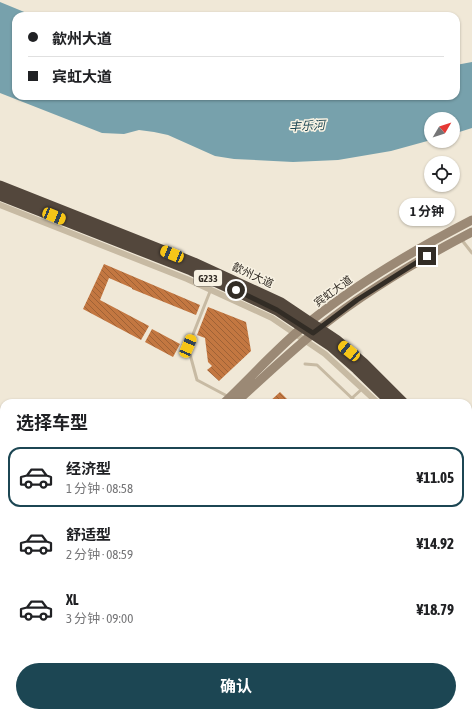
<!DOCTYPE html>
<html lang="zh">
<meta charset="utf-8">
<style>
body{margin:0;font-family:"Asap Condensed","Noto Sans SC",sans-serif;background:#f2f2f2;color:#202124;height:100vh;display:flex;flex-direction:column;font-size:15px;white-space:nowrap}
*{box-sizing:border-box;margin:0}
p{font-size:13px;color:#757577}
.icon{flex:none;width:22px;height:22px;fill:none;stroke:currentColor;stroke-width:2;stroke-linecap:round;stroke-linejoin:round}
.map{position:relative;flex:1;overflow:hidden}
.panel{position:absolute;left:0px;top:399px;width:472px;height:318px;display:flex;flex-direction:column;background:#fff;border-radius:12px 12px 0 0;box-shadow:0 1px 3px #0004}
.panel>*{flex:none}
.guide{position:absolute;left:12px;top:12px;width:448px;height:88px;border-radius:12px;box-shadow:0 1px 3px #0004;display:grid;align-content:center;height:88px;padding:0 16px;background:#fff}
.needle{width:26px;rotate:51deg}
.fabs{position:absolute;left:424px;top:112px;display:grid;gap:8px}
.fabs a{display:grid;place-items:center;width:36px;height:36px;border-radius:50%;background:#fff;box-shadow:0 1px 3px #0004;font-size:20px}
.end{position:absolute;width:18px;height:18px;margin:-9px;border:5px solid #322c25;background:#fff;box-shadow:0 0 0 2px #fff}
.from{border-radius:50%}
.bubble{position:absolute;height:28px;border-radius:14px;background:#fff;box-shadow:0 1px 3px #0004;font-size:13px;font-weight:700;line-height:28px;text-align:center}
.car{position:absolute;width:12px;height:24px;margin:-12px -6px;border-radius:5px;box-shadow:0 0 3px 1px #0007;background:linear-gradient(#f5c518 24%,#345 0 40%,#f5c518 0 76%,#345 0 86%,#f5c518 0)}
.guide b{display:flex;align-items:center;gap:14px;height:38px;font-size:15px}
.guide b+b{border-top:1px solid #e0e0e0}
.guide i{width:10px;height:10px;background:#202124}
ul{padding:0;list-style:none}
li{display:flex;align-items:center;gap:12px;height:60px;margin:0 8px 6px;padding:0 8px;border:2px solid transparent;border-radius:12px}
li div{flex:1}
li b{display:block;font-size:15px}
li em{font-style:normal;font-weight:700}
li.current{border-color:#1c4653}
li>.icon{width:36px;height:36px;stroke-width:1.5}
h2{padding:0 16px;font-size:18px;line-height:48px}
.action{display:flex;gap:8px;margin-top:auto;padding:8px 16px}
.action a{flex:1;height:46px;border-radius:24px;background:#1c4653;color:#fff;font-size:16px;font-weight:700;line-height:46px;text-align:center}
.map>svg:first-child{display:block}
.forest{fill:url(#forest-firs)}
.water{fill:#77a1ac}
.building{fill:url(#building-back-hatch)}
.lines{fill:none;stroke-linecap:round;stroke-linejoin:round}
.lane{stroke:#c7baa3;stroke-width:3}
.street{stroke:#c7baa3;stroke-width:6}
.secondary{stroke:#9b8975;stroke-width:9}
.highway{stroke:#53473c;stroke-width:11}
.rail-casing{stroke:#322c25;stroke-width:3.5}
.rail{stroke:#f8f2e3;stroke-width:2;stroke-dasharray:6;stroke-linecap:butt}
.route{stroke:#322c25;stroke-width:5}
.labels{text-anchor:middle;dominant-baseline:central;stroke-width:3;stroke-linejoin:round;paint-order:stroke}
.shield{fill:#f8f2e3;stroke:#6d675e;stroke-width:1}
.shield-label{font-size:10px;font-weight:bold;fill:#322c25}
.street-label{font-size:11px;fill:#322c25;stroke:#f8f2e3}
.water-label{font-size:12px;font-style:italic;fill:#1c4653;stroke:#f8f2e3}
</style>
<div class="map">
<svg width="472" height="717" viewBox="0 0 472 717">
<defs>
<pattern id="forest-firs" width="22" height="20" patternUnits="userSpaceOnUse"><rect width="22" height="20" fill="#abbe97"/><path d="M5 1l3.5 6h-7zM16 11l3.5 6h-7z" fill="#8c9b7b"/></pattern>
<pattern id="building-back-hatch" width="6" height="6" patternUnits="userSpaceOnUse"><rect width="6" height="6" fill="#c37741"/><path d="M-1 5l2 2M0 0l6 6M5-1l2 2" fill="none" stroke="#9f6236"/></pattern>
</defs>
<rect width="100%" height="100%" fill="#f0e8d7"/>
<!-- forest -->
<path class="forest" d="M4 638V713H339L345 717H0V639Z"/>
<!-- water -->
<path class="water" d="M0 2 34 16H16V96H456V65L472 62V128L453 134V119H431V140L391 151 338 160 293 162 234 159 215 156 168 135 154 132 139 130 124 134 102 133 0 93Z"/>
<!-- building -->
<path class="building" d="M104 264 200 305 196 315 132 289V288L109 278 100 300 149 326 141 340 83 309Z
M208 307 246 322 251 351 219 381 207 370 212 366 208 362 205 338 197 335Z
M152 329 180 344 173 357 145 342Z
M280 392 291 403H268Z
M472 651V671L468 675V655Z
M471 680 472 682V700L468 696V683Z
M434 713H460L464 717H441L437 713 435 715Z"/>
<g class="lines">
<!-- lane -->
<path class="lane" d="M461 239 472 253
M211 289 188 347 197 380 229 397
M305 364 317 365 357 403
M352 398 362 389
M468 631 472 635"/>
<!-- street -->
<path class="street" d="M0 205 187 279 272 318 325 354 378 403
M468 495 472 499"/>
<!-- secondary -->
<path class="secondary" d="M224 403C248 380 271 355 296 333 349 288 410 252 472 220
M235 403C264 377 292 350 322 326 369 289 420 259 472 232
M0 602 4 600
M0 609 4 607
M468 622 472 618
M410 713 416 717"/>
<!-- highway -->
<path class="highway" d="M0 186 194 263 281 303 336 340 363 363 403 403
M0 195 191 270 277 310 331 346 357 369 392 403
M468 470 472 474
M468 481 472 485"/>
<defs>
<path id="rail" d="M0 472 4 475
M349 713 354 717"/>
</defs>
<!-- rail casing -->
<use href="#rail" class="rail-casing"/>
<!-- rail -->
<use href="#rail" class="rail"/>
</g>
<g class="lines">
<!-- route -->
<path class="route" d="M236 290 277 310 313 333 357 300 427 256"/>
</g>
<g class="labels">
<!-- shield labels -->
<rect class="shield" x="194" y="270" width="28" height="16" rx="3"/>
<g class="shield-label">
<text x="208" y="278">G233</text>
</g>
<!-- street labels -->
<g class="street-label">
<text transform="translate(253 275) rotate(25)">歙州大道</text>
<text transform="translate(333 291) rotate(-36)">宾虹大道</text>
</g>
<!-- water labels -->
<g class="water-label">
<text transform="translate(307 126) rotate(-3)">丰乐河</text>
</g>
</g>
</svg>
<div class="fabs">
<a><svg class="needle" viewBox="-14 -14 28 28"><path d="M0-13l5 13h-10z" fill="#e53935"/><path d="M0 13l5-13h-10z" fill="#757577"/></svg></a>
<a><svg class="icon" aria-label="locate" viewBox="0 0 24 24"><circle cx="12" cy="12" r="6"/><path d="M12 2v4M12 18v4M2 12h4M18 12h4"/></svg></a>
</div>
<i class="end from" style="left:236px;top:290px"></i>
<i class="end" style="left:427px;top:256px"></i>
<div class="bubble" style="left:399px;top:198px;width:56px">1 分钟</div>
<i class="car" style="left:54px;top:216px;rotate:112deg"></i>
<i class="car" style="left:172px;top:254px;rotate:292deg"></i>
<i class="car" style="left:188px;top:346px;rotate:23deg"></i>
<i class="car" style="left:349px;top:351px;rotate:309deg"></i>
<div class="guide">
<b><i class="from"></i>歙州大道</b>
<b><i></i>宾虹大道</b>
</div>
<section class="panel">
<h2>选择车型</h2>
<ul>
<li class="current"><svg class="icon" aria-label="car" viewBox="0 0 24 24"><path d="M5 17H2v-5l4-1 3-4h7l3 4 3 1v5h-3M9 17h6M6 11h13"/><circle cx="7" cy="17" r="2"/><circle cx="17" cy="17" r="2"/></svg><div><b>经济型</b><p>1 分钟 · 08:58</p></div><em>¥11.05</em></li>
<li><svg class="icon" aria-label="car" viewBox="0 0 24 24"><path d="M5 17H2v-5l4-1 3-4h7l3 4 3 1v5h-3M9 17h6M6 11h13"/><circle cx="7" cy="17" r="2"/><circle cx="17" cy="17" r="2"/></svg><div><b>舒适型</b><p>2 分钟 · 08:59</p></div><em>¥14.92</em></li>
<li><svg class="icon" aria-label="car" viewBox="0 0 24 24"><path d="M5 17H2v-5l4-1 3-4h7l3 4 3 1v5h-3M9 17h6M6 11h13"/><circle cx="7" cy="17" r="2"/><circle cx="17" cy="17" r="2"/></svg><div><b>XL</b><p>3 分钟 · 09:00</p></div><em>¥18.79</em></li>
</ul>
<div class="action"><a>确认</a></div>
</section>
</div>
